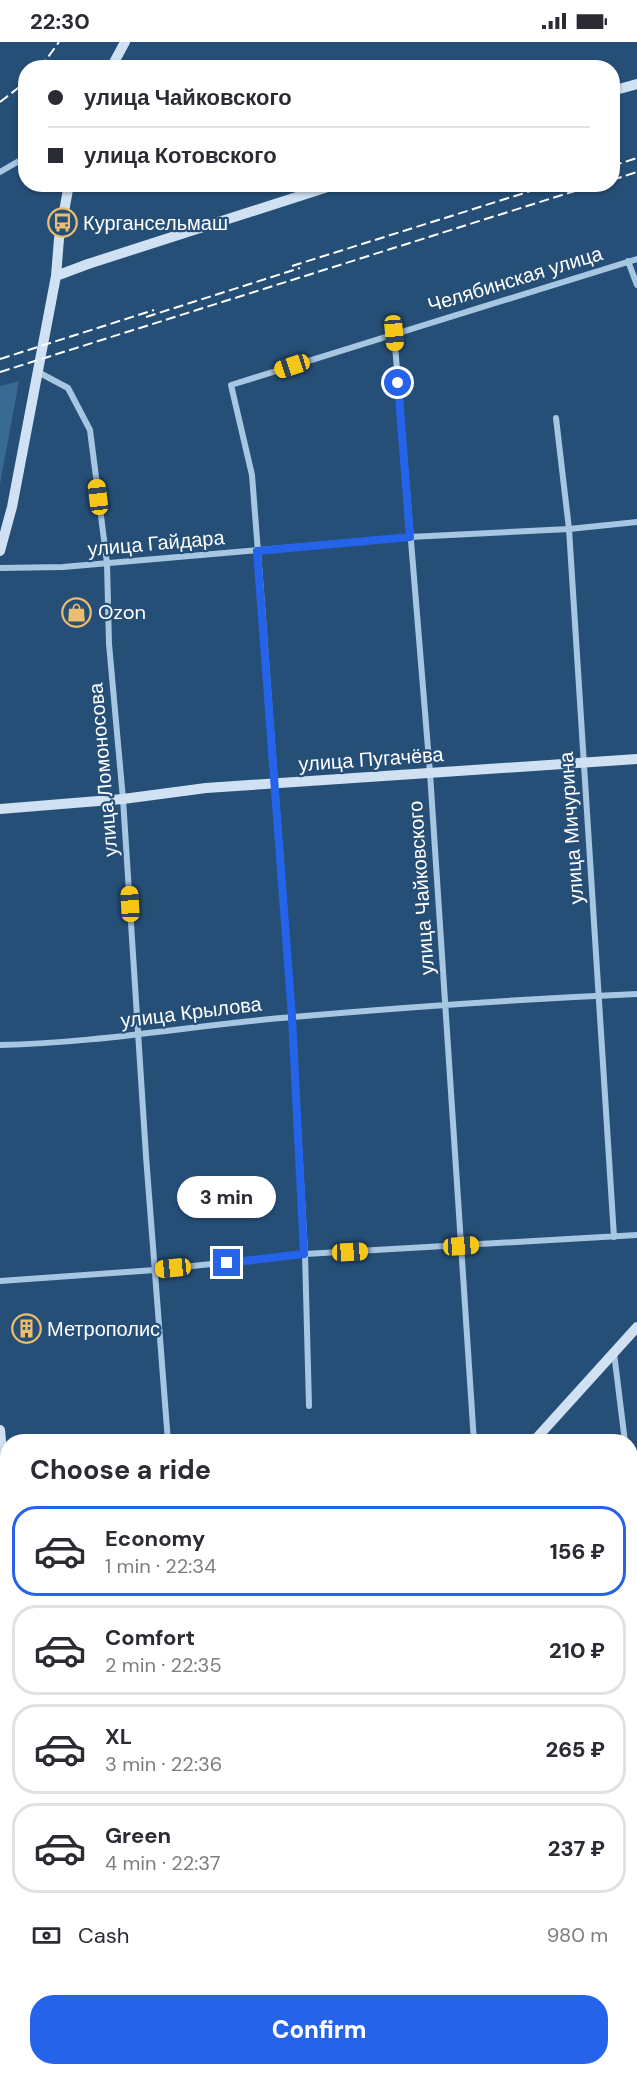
<!DOCTYPE html>
<meta charset="utf-8">
<style>
body{margin:0;font-family:"DM Sans",sans-serif;background:#f7f7f7;color:#2b2b33;height:100vh;display:flex;flex-direction:column;font-size:22px;white-space:nowrap}
*{box-sizing:border-box;margin:0}
p{font-size:20px;color:#7c7c81}
.icon{flex:none;width:33px;height:33px;fill:none;stroke:currentColor;stroke-width:2;stroke-linecap:round;stroke-linejoin:round}
.map{position:relative;flex:1;overflow:hidden}
.details{position:absolute;left:0px;top:1392px;width:638px;height:642px;display:flex;flex-direction:column;background:#fff;border-radius:24px 24px 0 0;box-shadow:0 2px 4px #0004}
.details>*{flex:none}
.top-card{position:absolute;left:18px;top:18px;width:602px;height:132px;border-radius:24px;box-shadow:0 2px 4px #0004;display:grid;align-content:center;height:132px;padding:0 30px;background:#fff}
.end{position:absolute;width:27px;height:27px;margin:-14px;border:8px solid #2563eb;background:#fff;box-shadow:0 0 0 3px #fff}
.from{border-radius:50%}
.bubble{position:absolute;height:42px;border-radius:21px;background:#fff;box-shadow:0 2px 4px #0004;font-size:20px;font-weight:800;line-height:42px;text-align:center}
.car{position:absolute;width:18px;height:36px;margin:-18px -9px;border-radius:8px;box-shadow:0 0 4px 2px #0007;background:linear-gradient(#f5c518 24%,#345 0 40%,#f5c518 0 76%,#345 0 86%,#f5c518 0)}
.top-card b{display:flex;align-items:center;gap:21px;height:57px;font-size:22px}
.top-card b+b{border-top:2px solid #e1e1e2}
.top-card i{width:15px;height:15px;background:#2b2b33}
ul{padding:0;list-style:none}
li{display:flex;align-items:center;gap:18px;height:90px;margin:0 12px 9px;padding:0 18px;border:3px solid #e1e1e2;border-radius:24px}
li div{flex:1}
li b{display:block;font-size:22px}
li em{font-style:normal;font-weight:800}
li.current{border-color:#2563eb}
li>.icon{width:54px;height:54px;stroke-width:1.5}
h2{padding:0 30px;font-size:27px;line-height:72px}
.pay{display:flex;align-items:center;gap:15px;height:66px;padding:0 30px;font-size:22px}
.pay p{margin-inline-start:auto}
.cta{display:flex;gap:12px;margin-top:auto;padding:12px 30px}
.cta a{flex:1;height:69px;border-radius:24px;background:#2563eb;color:#fff;font-size:24px;font-weight:800;line-height:69px;text-align:center}
.status{display:flex;justify-content:space-between;align-items:center;height:42px;padding:0 30px;background:#fff;direction:ltr}
.status svg{height:16px;fill:currentColor}
.map>svg:first-child{display:block}
.green{fill:#396a94}
.lines{fill:none;stroke-linecap:round;stroke-linejoin:round}
.street{stroke:#a7c6e2;stroke-width:6}
.secondary{stroke:#cfe1f3;stroke-width:10}
.rail{stroke:#fff;stroke-width:2;stroke-dasharray:10 4.5;stroke-linecap:butt}
.route{stroke:#2563eb;stroke-width:8}
.labels{text-anchor:middle;dominant-baseline:central;stroke-width:4.5;stroke-linejoin:round;paint-order:stroke}
.poi-label{font-size:20px;fill:#fff;stroke:#264f77;text-anchor:start}
.street-label{font-size:20px;fill:#fff;stroke:#264f77}
</style>
<div class="status"><b>22:30</b><svg viewBox="0 0 49 12"><path d="M0 12V9h3v3zM5 12V6h3v6zM10 12V3h3v9zM15 12V0h3v12zM26 1h20v11H26zM47 4h2v5h-2z"/></svg></div>
<div class="map">
<svg width="637" height="2034" viewBox="0 0 637 2034">
<rect width="100%" height="100%" fill="#264f77"/>
<!-- green -->
<path class="green" d="M19 339 0 442V344Z"/>
<g class="lines">
<!-- street -->
<path class="street" d="M0 130 26 115
M628 219 637 243
M394 291 430 731 474 1400
M38 330 68 346 90 388 107 521 109 602 123 757 146 1114 168 1400
M556 376 569 487 614 1195
M0 526 63 525 410 495 569 487 637 480
M0 1003C99 1001 195 983 293 975 407 965 522 957 637 952
M0 1239 155 1228 305 1212 637 1193
M614 1311 625 1400
M309 1364 305 1212 292 975 260 536 252 433 231 343 637 217
M630 1466 637 1588
M630 1661 637 1660
M0 1754 8 1755
M630 1901 637 1900
M0 2029 44 2026"/>
<!-- secondary -->
<path class="secondary" d="M111 26 125 0
M612 49 637 42
M56 234 88 222 337 142
M0 509 12 465 56 234 59 197 69 142
M0 767 123 757 206 746 637 717
M0 1388 8 1478
M533 1400 637 1285
M630 1427 637 1426
M47 2026 48 2034"/>
<!-- rail -->
<path class="rail" d="M40 26 59 0
M0 60 26 40
M612 124 637 116
M612 138 637 130
M292 224 553 142
M146 275 300 226
M0 317 154 268
M0 330 597 142"/>
</g>
<g class="lines">
<!-- route -->
<path class="route" d="M227 1221 304 1212 292 975 257 509 410 495 398 341"/>
</g>
<!-- icons -->
<defs>
<symbol id="bus-ring" viewBox="-11 -11 22 22"><circle r="9.5" fill="#264f77" stroke="#ebbd6c" stroke-width="1.5"/><path d="M-5-6H5V4H4V6H2V4H-2V6H-4V4H-5ZM-3.5-4V0h7V-4ZM-3.5 1.2v1.5H-2V1.2ZM2 1.2v1.5H3.5V1.2Z" fill="#ebbd6c"/></symbol>
<symbol id="shop-ring" viewBox="-11 -11 22 22"><circle r="9.5" fill="#264f77" stroke="#ebbd6c" stroke-width="1.5"/><path d="M-5-2.5h2.3a2.7 3.5 0 0 1 5.4 0H5L5.5 6h-11ZM-1.5-2.5h3a1.5 2.3 0 0 0-3 0Z" fill="#ebbd6c"/></symbol>
<symbol id="building-ring" viewBox="-11 -11 22 22"><circle r="9.5" fill="#264f77" stroke="#ebbd6c" stroke-width="1.5"/><path d="M-4-6H4V6H1V3H-1V6H-4ZM-2.5-4.3h1.7v1.8h-1.7ZM.8-4.3h1.7v1.8H.8ZM-2.5-1h1.7V.8h-1.7ZM.8-1h1.7V.8H.8Z" fill="#ebbd6c"/></symbol>
</defs>
<g fill-rule="evenodd">
<use href="#bus-ring" x="46" y="164" width="33" height="33"/>
<use href="#shop-ring" x="60" y="554" width="33" height="33"/>
<use href="#building-ring" x="10" y="1270" width="33" height="33"/>
</g>
<g class="labels">
<!-- poi labels -->
<g class="poi-label">
<text x="83" y="181">Кургансельмаш</text>
<text x="98" y="570">Ozon</text>
<text x="47" y="1287">Метрополис</text>
</g>
<!-- street labels -->
<g class="street-label">
<text transform="translate(515 237) rotate(-17)">Челябинская улица</text>
<text transform="translate(156 501) rotate(-5)">улица Гайдара</text>
<text transform="translate(371 717) rotate(-4)">улица Пугачёва</text>
<text transform="translate(103 728) rotate(-95)">улица Ломоносова</text>
<text transform="translate(571 786) rotate(-94)">улица Мичурина</text>
<text transform="translate(421 846) rotate(-94)">улица Чайковского</text>
<text transform="translate(191 970) rotate(-7)">улица Крылова</text>
</g>
</g>
</svg>
<i class="end from" style="left:398px;top:341px"></i>
<i class="end" style="left:227px;top:1221px"></i>
<div class="bubble" style="left:177px;top:1134px;width:99px">3 min</div>
<i class="car" style="left:394px;top:291px;rotate:175deg"></i>
<i class="car" style="left:292px;top:324px;rotate:252deg"></i>
<i class="car" style="left:98px;top:455px;rotate:353deg"></i>
<i class="car" style="left:130px;top:862px;rotate:357deg"></i>
<i class="car" style="left:461px;top:1204px;rotate:86deg"></i>
<i class="car" style="left:350px;top:1210px;rotate:87deg"></i>
<i class="car" style="left:173px;top:1226px;rotate:264deg"></i>
<div class="top-card">
<b><i class="from"></i>улица Чайковского</b>
<b><i></i>улица Котовского</b>
</div>
<section class="details">
<h2>Choose a ride</h2>
<ul>
<li class="current"><svg class="icon" aria-label="car" viewBox="0 0 24 24"><path d="M5 17H2v-5l4-1 3-4h7l3 4 3 1v5h-3M9 17h6M6 11h13"/><circle cx="7" cy="17" r="2"/><circle cx="17" cy="17" r="2"/></svg><div><b>Economy</b><p>1 min · 22:34</p></div><em>156 ₽</em></li>
<li><svg class="icon" aria-label="car" viewBox="0 0 24 24"><path d="M5 17H2v-5l4-1 3-4h7l3 4 3 1v5h-3M9 17h6M6 11h13"/><circle cx="7" cy="17" r="2"/><circle cx="17" cy="17" r="2"/></svg><div><b>Comfort</b><p>2 min · 22:35</p></div><em>210 ₽</em></li>
<li><svg class="icon" aria-label="car" viewBox="0 0 24 24"><path d="M5 17H2v-5l4-1 3-4h7l3 4 3 1v5h-3M9 17h6M6 11h13"/><circle cx="7" cy="17" r="2"/><circle cx="17" cy="17" r="2"/></svg><div><b>XL</b><p>3 min · 22:36</p></div><em>265 ₽</em></li>
<li><svg class="icon" aria-label="car" viewBox="0 0 24 24"><path d="M5 17H2v-5l4-1 3-4h7l3 4 3 1v5h-3M9 17h6M6 11h13"/><circle cx="7" cy="17" r="2"/><circle cx="17" cy="17" r="2"/></svg><div><b>Green</b><p>4 min · 22:37</p></div><em>237 ₽</em></li>
</ul>
<div class="pay"><svg class="icon" aria-label="cash" viewBox="0 0 24 24"><path d="M3 7h18v10H3z"/><circle cx="12" cy="12" r="2"/></svg>Cash<p>980 m</p></div>
<div class="cta"><a>Confirm</a></div>
</section>
</div>
